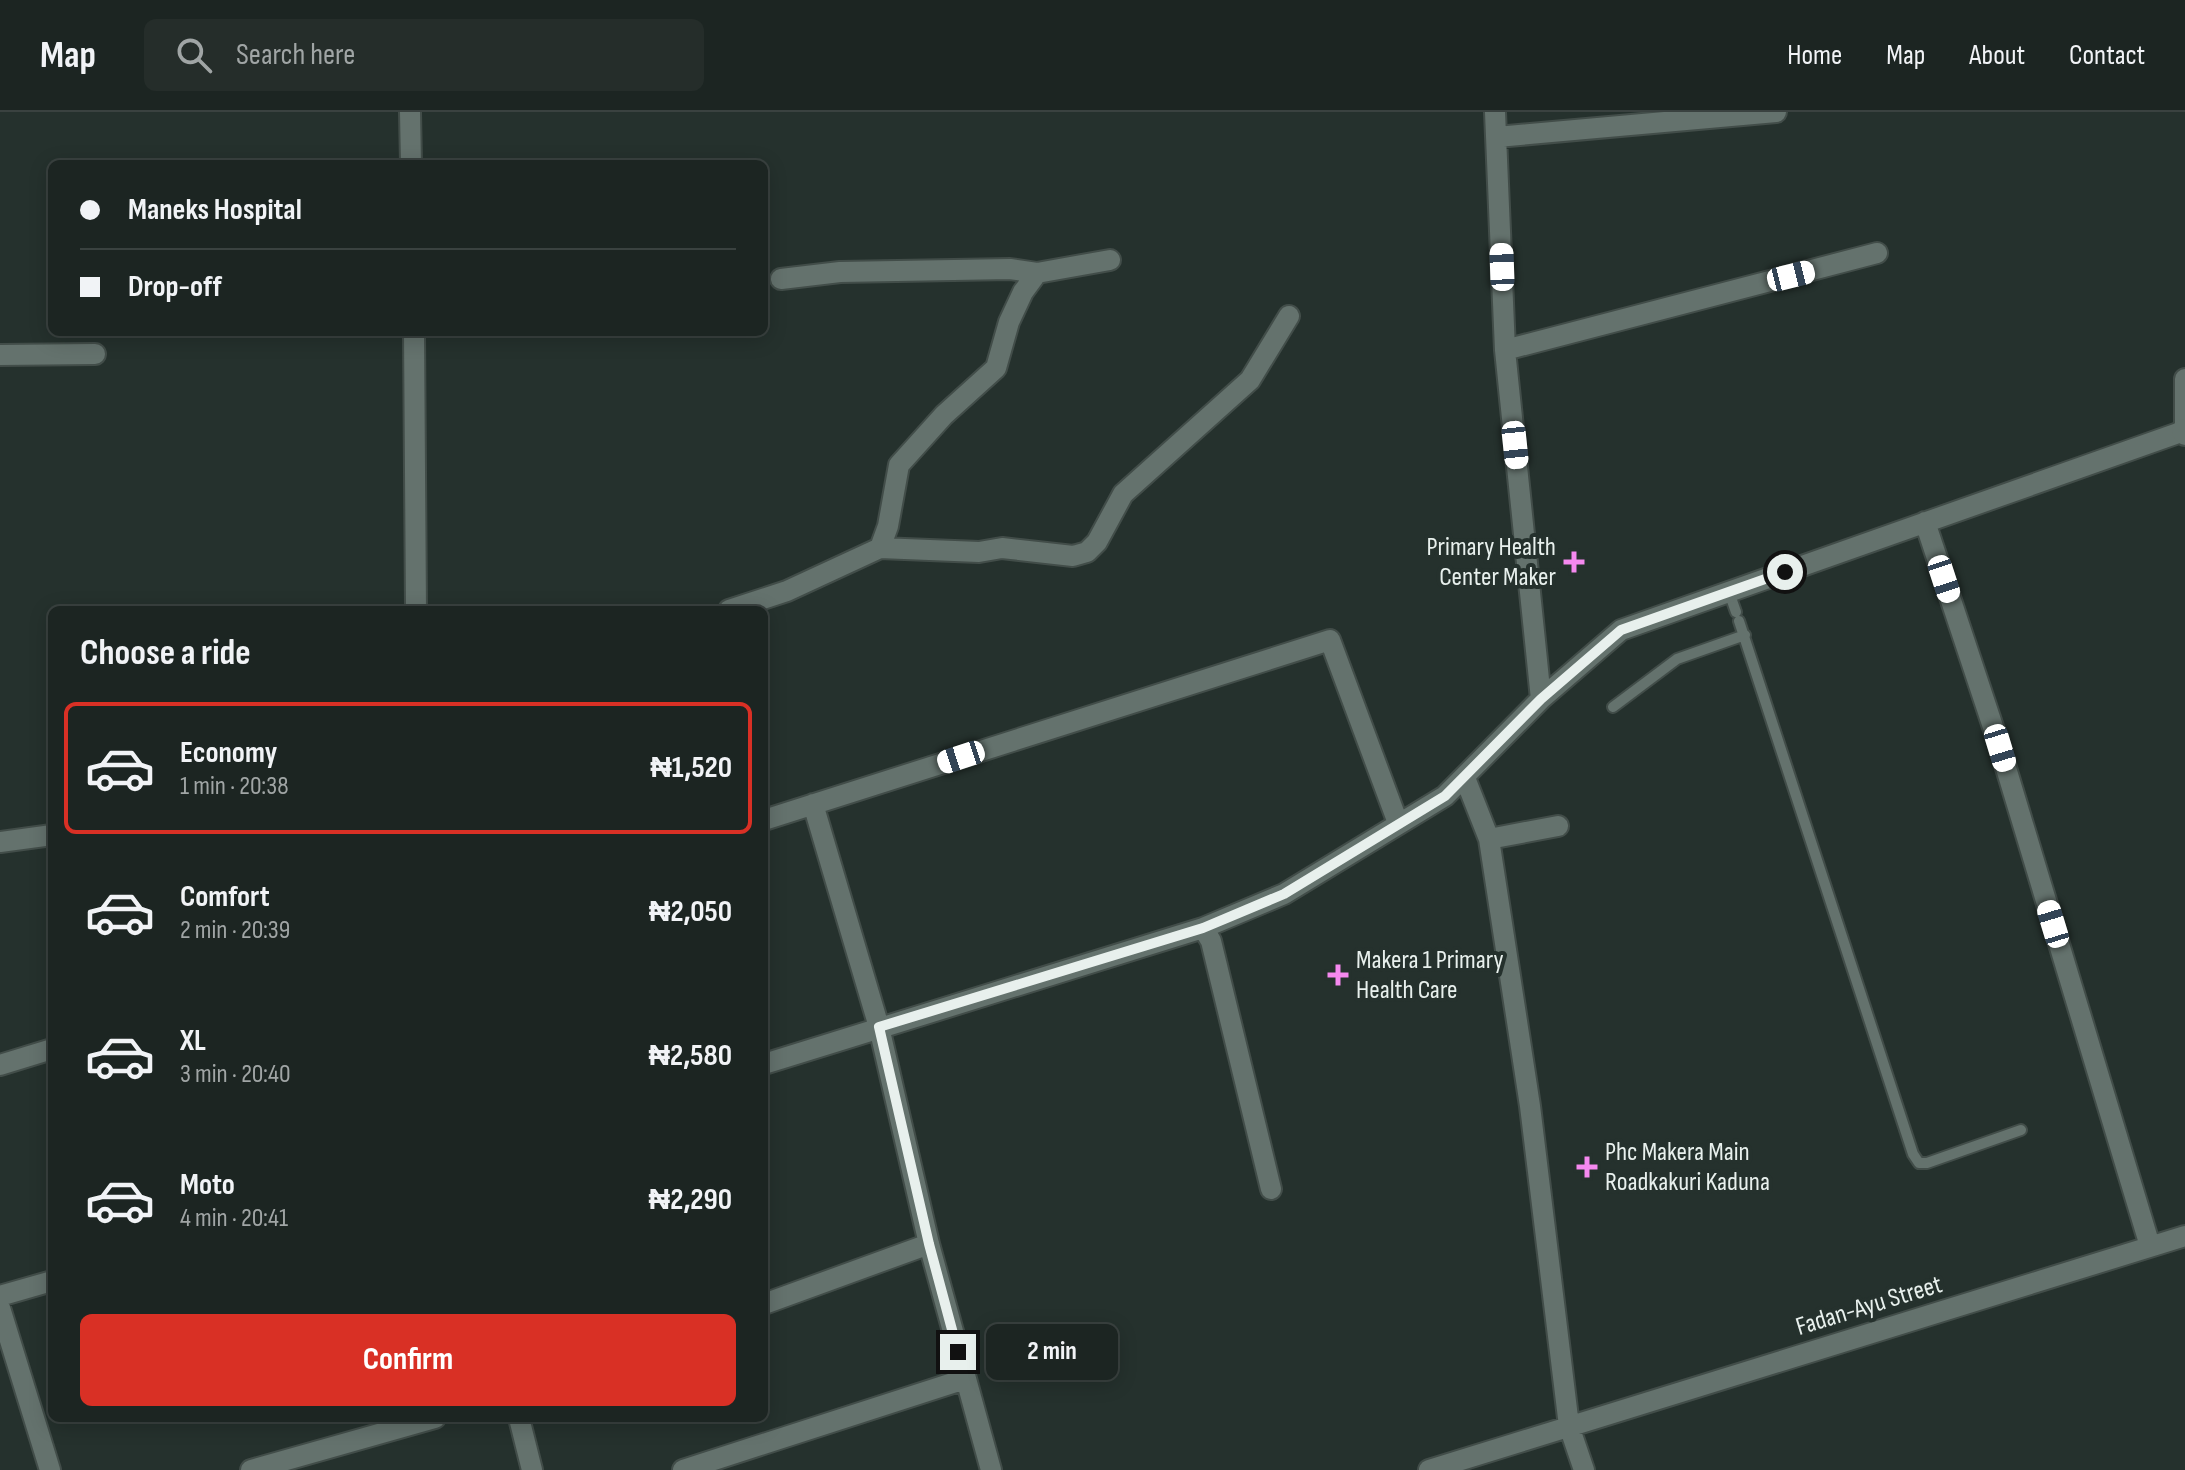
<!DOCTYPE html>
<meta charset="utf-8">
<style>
body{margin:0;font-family:"Sofia Sans Condensed",sans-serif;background:#252d2a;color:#f1f3f6;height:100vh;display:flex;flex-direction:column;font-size:30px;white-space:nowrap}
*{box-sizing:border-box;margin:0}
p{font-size:26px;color:#a0a5a5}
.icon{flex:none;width:44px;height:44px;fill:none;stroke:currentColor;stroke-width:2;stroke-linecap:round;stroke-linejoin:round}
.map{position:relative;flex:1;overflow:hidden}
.sheet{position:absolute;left:48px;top:494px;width:720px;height:816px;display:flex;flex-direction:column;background:#1c2522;border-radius:12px;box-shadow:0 4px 20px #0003,0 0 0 2px #3a4240}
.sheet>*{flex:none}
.hud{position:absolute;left:48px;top:48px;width:720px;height:176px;border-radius:12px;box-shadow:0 4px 20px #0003,0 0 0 2px #3a4240;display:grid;align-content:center;height:176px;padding:0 32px;background:#1c2522}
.end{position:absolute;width:36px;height:36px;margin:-18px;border:10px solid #e8f0ed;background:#111;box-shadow:0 0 0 4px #111}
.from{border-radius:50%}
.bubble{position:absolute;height:56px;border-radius:12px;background:#1c2522;box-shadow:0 4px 20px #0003,0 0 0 2px #3a4240;font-size:26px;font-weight:700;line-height:56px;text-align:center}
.car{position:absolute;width:24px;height:48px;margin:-24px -12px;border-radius:10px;box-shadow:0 0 6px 2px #0007;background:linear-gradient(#fff 24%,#345 0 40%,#fff 0 76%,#345 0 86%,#fff 0)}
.hud b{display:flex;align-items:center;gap:28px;height:76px;font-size:30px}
.hud b+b{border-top:2px solid #3a4240}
.hud i{width:20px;height:20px;background:#f1f3f6}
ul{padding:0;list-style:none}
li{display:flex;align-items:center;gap:24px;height:132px;margin:0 16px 12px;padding:0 16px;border:4px solid transparent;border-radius:12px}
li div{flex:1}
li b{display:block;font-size:30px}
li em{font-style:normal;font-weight:700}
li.current{border-color:#d93025}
li>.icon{width:72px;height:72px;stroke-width:1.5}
h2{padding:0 32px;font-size:36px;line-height:96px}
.button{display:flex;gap:16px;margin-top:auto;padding:16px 32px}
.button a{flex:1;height:92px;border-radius:12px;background:#d93025;color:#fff;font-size:32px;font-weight:700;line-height:92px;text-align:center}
header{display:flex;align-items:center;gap:48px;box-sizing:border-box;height:112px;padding:0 40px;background:#1c2522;border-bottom:2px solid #3a4240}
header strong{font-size:38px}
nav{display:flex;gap:44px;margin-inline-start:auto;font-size:28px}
.search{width:560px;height:72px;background:#252d2a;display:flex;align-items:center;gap:20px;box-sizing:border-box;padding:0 28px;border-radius:12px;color:#a0a5a5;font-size:30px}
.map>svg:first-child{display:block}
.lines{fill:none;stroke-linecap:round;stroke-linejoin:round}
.service-casing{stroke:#424d49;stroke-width:14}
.minor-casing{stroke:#424d49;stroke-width:24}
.tertiary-casing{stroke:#424d49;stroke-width:28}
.service{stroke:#64726d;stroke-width:10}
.minor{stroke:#64726d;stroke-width:20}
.tertiary{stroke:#64726d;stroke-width:24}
.route{stroke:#e8f0ed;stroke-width:10}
.poi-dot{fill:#f589ef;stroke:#25312d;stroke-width:3}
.labels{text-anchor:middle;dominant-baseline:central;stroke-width:8;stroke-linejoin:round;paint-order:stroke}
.poi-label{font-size:26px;fill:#e8f0ed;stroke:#25312d;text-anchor:start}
.street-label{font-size:26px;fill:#e8f0ed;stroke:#25312d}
</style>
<header>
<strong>Map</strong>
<div class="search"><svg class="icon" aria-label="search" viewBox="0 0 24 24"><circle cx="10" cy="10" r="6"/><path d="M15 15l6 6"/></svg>Search here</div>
<nav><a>Home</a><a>Map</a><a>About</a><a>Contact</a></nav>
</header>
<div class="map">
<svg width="2185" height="1358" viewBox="0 0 2185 1358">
<rect width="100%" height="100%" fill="#25312d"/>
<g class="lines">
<defs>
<path id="service" d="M1729 480 1736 500
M1739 509 1913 1042 1919 1051H1927L2021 1018
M1613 595 1677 547 1745 523"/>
<path id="minor" d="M410 0 411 52
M1495 0 1505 238 1541 587
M1497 25 1776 0
M1037 161 1110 148
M781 167 840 160 1010 157 1037 161 1023 180 1009 210 996 256 944 303 899 353 888 414 880 436
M414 220 416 498
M1505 238 1877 141
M0 243 95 242
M2185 267V323
M1925 410 2000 636 2150 1134
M729 498 787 479 880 436 979 440 1002 436 1073 444 1087 440 1097 430 1123 382 1250 268 1289 204
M1465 666 1489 727 1530 994 1569 1314 1584 1358
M813 692 879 915 929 1132 991 1358
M764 708 1330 528 1398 711
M1489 727 1558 714
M0 730 52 723
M1203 816 1211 829 1271 1077
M764 952 1203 816 1284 782 1445 684 1541 587 1621 518 2184 319
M0 953 52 937
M0 1184 52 1169
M764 1192 929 1132
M0 1196 50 1358
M519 1306 532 1358
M251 1358 435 1306
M683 1358 965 1267
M1429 1358 2185 1124"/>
<path id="tertiary" d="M2184 319H2185"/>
</defs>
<!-- service casing -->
<use href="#service" class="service-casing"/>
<!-- minor casing -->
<use href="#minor" class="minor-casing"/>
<!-- tertiary casing -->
<use href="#tertiary" class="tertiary-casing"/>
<!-- service -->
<use href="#service" class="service"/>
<!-- minor -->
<use href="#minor" class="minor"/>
<!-- tertiary -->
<use href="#tertiary" class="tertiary"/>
</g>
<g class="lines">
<!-- route -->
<path class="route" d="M958 1240 929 1132 879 915 1203 816 1284 782 1445 684 1541 587 1621 518 1785 460"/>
</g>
<!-- markers -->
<g class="poi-dot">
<path d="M1570 438h8v8h8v8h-8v8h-8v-8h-8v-8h8z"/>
<path d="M1334 851h8v8h8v8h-8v8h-8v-8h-8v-8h8z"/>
<path d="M1583 1043h8v8h8v8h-8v8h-8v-8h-8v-8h8z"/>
</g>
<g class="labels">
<!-- poi labels -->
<g class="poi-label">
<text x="1556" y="435" text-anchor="end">Primary Health<tspan x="1556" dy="30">Center Maker</tspan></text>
<text x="1356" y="848">Makera 1 Primary<tspan x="1356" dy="30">Health Care</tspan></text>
<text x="1605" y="1040">Phc Makera Main<tspan x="1605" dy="30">Roadkakuri Kaduna</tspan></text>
</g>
<!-- street labels -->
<g class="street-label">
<text transform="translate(1869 1194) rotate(-17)">Fadan-Ayu Street</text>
</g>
</g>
</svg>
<i class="end from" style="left:1785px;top:460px"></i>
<i class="end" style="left:958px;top:1240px"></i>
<div class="bubble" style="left:986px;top:1212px;width:132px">2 min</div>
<i class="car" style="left:1502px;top:155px;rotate:358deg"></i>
<i class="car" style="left:1791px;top:164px;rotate:76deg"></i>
<i class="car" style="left:1515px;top:333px;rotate:174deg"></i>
<i class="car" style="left:1944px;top:467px;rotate:162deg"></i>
<i class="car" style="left:2000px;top:636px;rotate:163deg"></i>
<i class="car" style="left:961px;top:645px;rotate:252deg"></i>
<i class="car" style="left:2053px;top:812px;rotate:343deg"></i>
<div class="hud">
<b><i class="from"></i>Maneks Hospital</b>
<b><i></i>Drop-off</b>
</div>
<section class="sheet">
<h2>Choose a ride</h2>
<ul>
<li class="current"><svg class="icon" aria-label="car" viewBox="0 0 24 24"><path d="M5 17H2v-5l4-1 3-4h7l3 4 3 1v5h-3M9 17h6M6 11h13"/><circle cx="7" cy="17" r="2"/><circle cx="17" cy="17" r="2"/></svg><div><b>Economy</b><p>1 min · 20:38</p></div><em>₦1,520</em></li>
<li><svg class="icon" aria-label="car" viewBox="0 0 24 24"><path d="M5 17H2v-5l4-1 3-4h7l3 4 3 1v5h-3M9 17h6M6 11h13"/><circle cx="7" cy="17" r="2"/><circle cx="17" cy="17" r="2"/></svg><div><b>Comfort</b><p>2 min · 20:39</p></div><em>₦2,050</em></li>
<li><svg class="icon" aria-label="car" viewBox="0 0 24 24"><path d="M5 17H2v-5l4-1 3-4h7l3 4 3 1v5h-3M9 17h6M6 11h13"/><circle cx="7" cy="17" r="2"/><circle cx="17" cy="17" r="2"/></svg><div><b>XL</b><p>3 min · 20:40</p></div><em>₦2,580</em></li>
<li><svg class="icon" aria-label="car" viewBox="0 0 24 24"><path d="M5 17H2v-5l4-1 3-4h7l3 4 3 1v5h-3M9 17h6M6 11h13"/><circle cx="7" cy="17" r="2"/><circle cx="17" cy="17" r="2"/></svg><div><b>Moto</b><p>4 min · 20:41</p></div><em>₦2,290</em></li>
</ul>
<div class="button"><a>Confirm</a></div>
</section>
</div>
